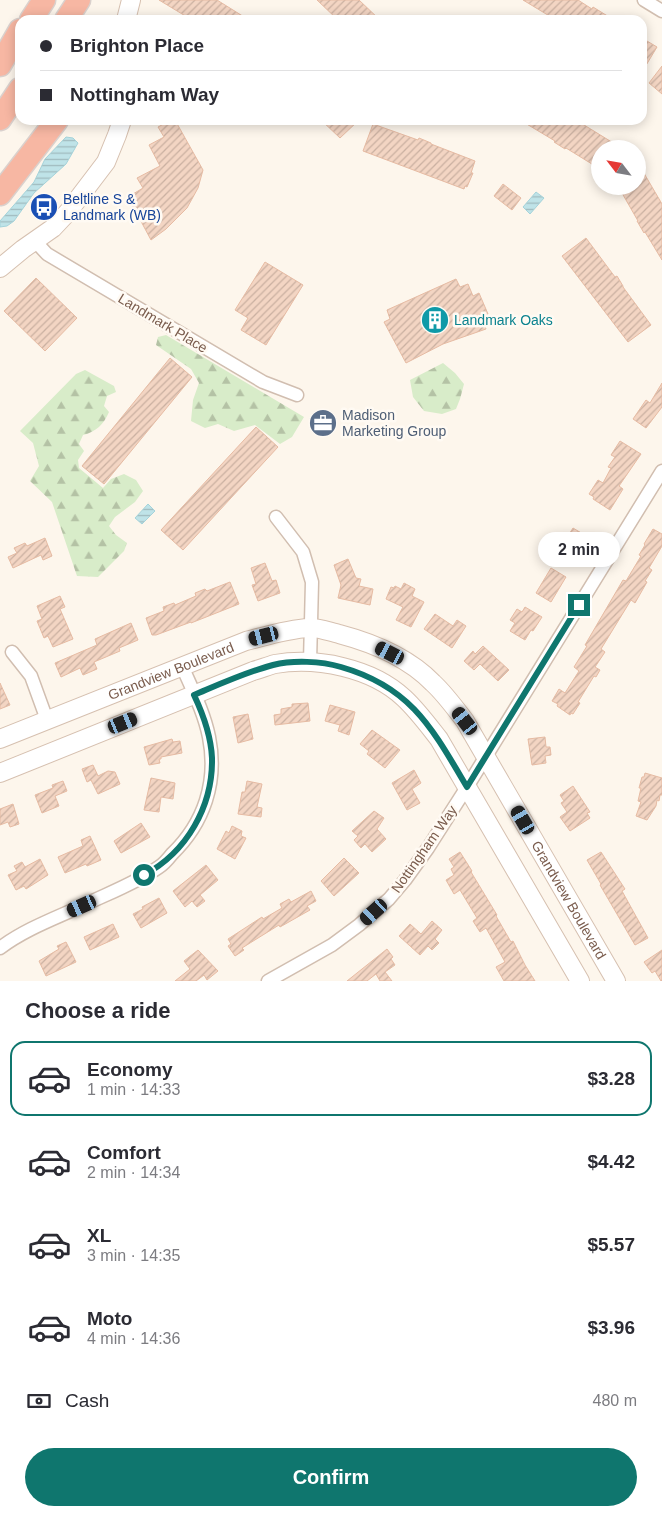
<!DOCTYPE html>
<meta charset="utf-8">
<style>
body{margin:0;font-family:Helvetica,sans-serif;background:#f7f7f7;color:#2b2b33;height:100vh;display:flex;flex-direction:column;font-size:19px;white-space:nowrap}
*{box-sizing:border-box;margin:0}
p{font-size:16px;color:#7c7c81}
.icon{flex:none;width:28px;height:28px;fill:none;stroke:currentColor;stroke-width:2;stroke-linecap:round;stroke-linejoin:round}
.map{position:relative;height:981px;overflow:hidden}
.sheet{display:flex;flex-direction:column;background:#fff;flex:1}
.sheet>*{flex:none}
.banner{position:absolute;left:15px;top:15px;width:632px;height:110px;border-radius:15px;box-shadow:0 2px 12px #0003;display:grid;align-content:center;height:110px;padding:0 25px;background:#fff}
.needle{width:32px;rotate:301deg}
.buttons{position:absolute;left:591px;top:140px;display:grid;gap:10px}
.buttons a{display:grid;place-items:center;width:55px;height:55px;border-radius:50%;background:#fff;box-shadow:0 2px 12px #0003;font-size:25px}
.end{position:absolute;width:22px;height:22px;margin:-11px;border:6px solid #0f766e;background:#fff;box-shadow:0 0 0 2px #fff}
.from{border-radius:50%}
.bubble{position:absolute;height:35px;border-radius:18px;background:#fff;box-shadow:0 2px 12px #0003;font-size:16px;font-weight:600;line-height:35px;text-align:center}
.car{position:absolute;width:15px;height:30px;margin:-15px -8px;border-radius:6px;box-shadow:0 0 4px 1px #0007;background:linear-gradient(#222 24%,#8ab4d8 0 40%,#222 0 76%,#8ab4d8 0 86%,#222 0)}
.banner b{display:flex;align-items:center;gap:18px;height:48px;font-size:19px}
.banner b+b{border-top:1px solid #e1e1e2}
.banner i{width:12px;height:12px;background:#2b2b33}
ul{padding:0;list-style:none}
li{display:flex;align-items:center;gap:15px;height:75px;margin:0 10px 8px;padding:0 15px;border:2px solid transparent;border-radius:15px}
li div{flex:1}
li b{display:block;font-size:19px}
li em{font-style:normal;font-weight:600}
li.current{border-color:#0f766e}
li>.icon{width:45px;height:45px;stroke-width:1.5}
h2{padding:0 25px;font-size:22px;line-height:60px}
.pay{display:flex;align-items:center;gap:12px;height:55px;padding:0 25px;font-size:19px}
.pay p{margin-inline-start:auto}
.cta{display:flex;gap:10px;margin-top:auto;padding:10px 25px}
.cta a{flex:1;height:58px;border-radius:30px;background:#0f766e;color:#fff;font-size:20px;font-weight:600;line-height:58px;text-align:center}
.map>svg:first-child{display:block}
.forest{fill:url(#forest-firs)}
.water{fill:url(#water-rules);stroke:#a5d3da}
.building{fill:url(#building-hatch);stroke:#e6bba3}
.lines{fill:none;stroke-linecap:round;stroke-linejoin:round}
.street-casing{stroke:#d1beb0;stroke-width:15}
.secondary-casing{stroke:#d6c0b0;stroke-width:20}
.highway-casing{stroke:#dad1cd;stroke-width:25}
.street{stroke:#fff;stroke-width:12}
.secondary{stroke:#fff;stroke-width:18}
.highway{stroke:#f7b7a3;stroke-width:22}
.route{stroke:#0f766e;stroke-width:6}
.labels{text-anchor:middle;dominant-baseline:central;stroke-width:5;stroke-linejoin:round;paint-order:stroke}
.transit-label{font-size:14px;fill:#164399;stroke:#fffaf3;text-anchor:start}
.culture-label{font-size:14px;fill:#0d838f;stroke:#fffaf3;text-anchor:start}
.street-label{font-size:14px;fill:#7a5c4d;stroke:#fffaf3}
.service-label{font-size:14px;fill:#4e5e75;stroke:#fffaf3;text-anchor:start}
</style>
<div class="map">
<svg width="662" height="981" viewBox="0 0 662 981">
<defs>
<pattern id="forest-firs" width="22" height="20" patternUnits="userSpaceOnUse" patternTransform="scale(1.25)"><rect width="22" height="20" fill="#d8ecc9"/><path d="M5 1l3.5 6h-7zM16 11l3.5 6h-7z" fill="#b4c2a5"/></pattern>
<pattern id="water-rules" width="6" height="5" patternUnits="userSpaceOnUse" patternTransform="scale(1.25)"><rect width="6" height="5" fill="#bfe3e8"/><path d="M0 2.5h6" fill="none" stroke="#a0bbbe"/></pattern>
<pattern id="building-hatch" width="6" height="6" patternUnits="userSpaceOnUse" patternTransform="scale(1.25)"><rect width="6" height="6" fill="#f3d5c3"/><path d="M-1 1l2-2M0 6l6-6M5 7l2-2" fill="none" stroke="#cab0a1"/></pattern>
</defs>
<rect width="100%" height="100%" fill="#fdf6ec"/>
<!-- forest -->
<path class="forest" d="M166 335 304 417 292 437 280 444 255 425 234 431 218 424 205 428 191 421 193 400 199 383 191 369 156 345 158 337Z
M443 363 455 373 464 384 460 399 456 409 442 414 424 411 413 397 410 380Z
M85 370 114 386 116 392 107 396 104 406 109 412C104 424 96 432 83 435L79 444 84 451 78 460 79 468 103 488 111 479 124 474 136 480 143 491 135 502 115 517 109 526 116 535 127 543 124 551 98 577 77 576 52 502 30 481 39 466 33 443 20 431 76 374Z"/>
<!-- water -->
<path class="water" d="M66 137 73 138 78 143 66 164 34 193 14 221 7 226 0 227V221L34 182 45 159Z
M536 192 544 198 530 214 523 207Z
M148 504 155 511 142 524 135 518Z"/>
<!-- building -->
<path class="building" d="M159 0H217L249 20H192Z
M317 0H359L380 20H338Z
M523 0H578L592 9 593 7 614 20H556Z
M642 38 657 47 642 72Z
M662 66V94L649 83Z
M171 120H175L203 170 198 188 187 208 166 229 151 240 128 197 143 188 137 178 160 166 149 145 164 137 158 127Z
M321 120H359L340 138Z
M520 120H576L623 149H600V169L566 148 565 149 554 142 555 141Z
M373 124 418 140 419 138 431 143V144L475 161 471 173H473L467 187 465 186 464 189 363 151Z
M638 163 662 204V260L645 232 644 233 637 221H638L618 186H638Z
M503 184 521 198 512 210 494 196Z
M586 238 615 277 617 276 623 286V287L651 325 628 342 562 256Z
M265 262 303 285 266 345 241 330 248 318 235 310Z
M36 278 77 318 45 351 4 311Z
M456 279 460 287 468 284 473 296 479 293 488 314 481 316 486 329 443 344 406 363 384 322 390 319 387 310Z
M170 358 192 377 104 484 82 466Z
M662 383V407L646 428 633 419 646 400 650 403Z
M256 427 278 447 183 550 161 530Z
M620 441 641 454 619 486 623 489 610 510 593 499 594 497 589 494 598 480 603 483 611 468 608 467 615 457 611 455Z
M573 528 588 537 573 561 558 552Z
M653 529 662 534V546L649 568 652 570 645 581 647 582 635 603 631 600 601 649 605 652 595 667 600 670 596 677 594 676 578 702 580 703 573 714 571 713 570 715 557 706 558 704 552 701 559 689 565 693 579 671 574 667 587 646 585 645 623 580 626 581 641 556 639 555 645 545 644 544Z
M45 538 52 556 43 560 41 555 13 568 8 557 17 553 14 548 25 543 27 546Z
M348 559 356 578 361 579 359 586 373 589 370 605 338 598 341 585 334 565Z
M265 563 272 581 276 580 280 593 258 601 252 585 256 584 251 568Z
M551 568 566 577 551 602 536 593Z
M230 582 239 604 191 623V622L156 635H152L146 618 164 611 163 607 174 603 175 605 196 596 195 593 205 589 207 591Z
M404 583 415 589 412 596 424 602 411 627 396 620 403 607 386 599 391 587 394 588 395 586 401 589Z
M60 596 65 607 60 609 73 639 53 647 48 636 44 638 37 621 42 619 37 606Z
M525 607 542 617 533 631 531 630 525 640 510 631 515 623 510 620 517 609 522 612Z
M435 614 453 626 457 620 466 626 452 648 424 629Z
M131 623 138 640 119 648 120 651 94 662 97 669 83 675 80 668 61 677 55 663 97 645 95 639Z
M483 646 509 670 498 681 480 664 474 670 464 661 473 651 475 654Z
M0 683 10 705 0 709Z
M308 703 310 721 275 725 274 715 281 714V709L292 707V704Z
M330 705 355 712 349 735 338 731 340 725 325 721Z
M248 714 253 739 238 743 233 717Z
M372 730 400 750 385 768 367 754 369 751 360 744Z
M545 737 546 747H550L551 755 545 756 546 763 532 765 528 739Z
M172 739 173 742 180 741 182 753 161 757V759H159L160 763 149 765 144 747Z
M93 765 98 776 108 771 115 772 120 784 98 794 91 780 87 782 82 769Z
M414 770 421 783 412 789 420 803 407 810 392 783Z
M645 773 662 778V795H660L659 801 657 800 656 806 647 820 636 816 641 802 638 801 641 788H639L642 777H644Z
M151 778 175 783 173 799 161 797 159 812 144 810Z
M63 781 67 791 55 796 59 806 42 813 35 795 53 788 52 785Z
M247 781 262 784 257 807 262 808 261 817 238 814 242 792H245Z
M573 786 590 812 587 813 590 818 570 831 560 817 567 812 561 803 564 801 560 795Z
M13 804 19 824 10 827 8 822 0 825V809Z
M374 811 384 818 377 829 386 839 372 852 365 844 361 848 354 840 358 836 352 831Z
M141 823 150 837 121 853 114 841Z
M232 826 242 831 241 836 246 838 235 859 217 849 226 831 229 833Z
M90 836 101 860 87 866 86 864 65 873 58 857 83 846 81 840Z
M460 852 472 871 471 872 497 915 496 916 511 942 513 941 525 965 535 981H504L496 967 505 962 486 928 480 932 473 921 477 918 460 890 454 894 446 880 454 875 451 869 454 867 449 859Z
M601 852 625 889 622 891 648 938 635 945 600 885 601 884 587 860Z
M344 858 359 873 334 896 321 881Z
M40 859 48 875 26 889 24 886 16 890 8 875 17 871 14 866 22 862 25 867Z
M206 865 218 880 200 895 205 901 197 907 192 901 185 907 173 891Z
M311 891 316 901 307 906 310 910 280 927 279 925 242 948 244 950 235 956 228 946 231 944 228 939 262 917 263 919 282 908 280 904 289 899 291 902Z
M159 898 167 913 141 928 133 914 143 909 142 907Z
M432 921 442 930 435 939 439 943 432 950 428 946 420 955 399 936 410 924 421 934Z
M113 924 119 937 90 950 84 937Z
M66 942 76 962 46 976 39 961 59 949 57 946Z
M387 949 393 957 391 959 395 965 385 972 392 981H380L376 974 367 981H347Z
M198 950 218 971 207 980 204 975 196 981H175L190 969 184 961Z
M662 950V981H661L655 971 652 973 644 962Z"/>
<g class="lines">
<defs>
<path id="street" d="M644 0 662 11
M35 241 47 254 263 382 297 395
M276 517 303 552 312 582 310 662
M12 652 31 676 47 720
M0 948C25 929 56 918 84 905 109 893 136 883 159 867 164 864 168 859 172 854 204 823 218 782 209 737 204 712 192 689 182 666
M268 981 332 945 359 925 389 899 405 880 428 848 467 787 662 471"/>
<g id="secondary">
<path d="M126 20 131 0"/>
<path d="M0 268 23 249 53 228 68 212 106 162 117 135 122 120"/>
<path id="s1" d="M0 739 246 641C266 636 288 629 309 628 318 627 330 632 339 634 373 643 408 657 433 683 445 694 455 708 465 721L616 981"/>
<path d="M0 773 253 671C260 669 268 666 275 664 317 657 372 668 404 698 417 710 428 725 439 739L580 981"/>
</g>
<path id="highway" d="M31 20 44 0
M66 20 79 0
M0 65 20 30
M0 119 20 89
M0 194 57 120"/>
</defs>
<!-- street casing -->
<use href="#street" class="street-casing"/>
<!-- secondary casing -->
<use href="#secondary" class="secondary-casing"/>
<!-- highway casing -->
<use href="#highway" class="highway-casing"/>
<!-- street -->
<use href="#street" class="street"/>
<!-- secondary -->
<use href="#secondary" class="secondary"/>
<!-- highway -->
<use href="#highway" class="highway"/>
</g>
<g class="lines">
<!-- route -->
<path class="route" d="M144 875C187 852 213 806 212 758 211 736 203 714 194 695 220 684 246 672 273 665 293 660 321 661 341 667 411 687 432 728 467 787L579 605"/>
</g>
<!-- icons -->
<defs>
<symbol id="bus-disc" viewBox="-11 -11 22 22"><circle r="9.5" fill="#1a4fb4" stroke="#fffaf3"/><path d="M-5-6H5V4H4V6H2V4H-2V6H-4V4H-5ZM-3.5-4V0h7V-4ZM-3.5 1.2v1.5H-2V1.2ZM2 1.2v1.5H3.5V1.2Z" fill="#fff"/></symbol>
<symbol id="building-disc" viewBox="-11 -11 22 22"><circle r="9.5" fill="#0f9aa8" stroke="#fffaf3"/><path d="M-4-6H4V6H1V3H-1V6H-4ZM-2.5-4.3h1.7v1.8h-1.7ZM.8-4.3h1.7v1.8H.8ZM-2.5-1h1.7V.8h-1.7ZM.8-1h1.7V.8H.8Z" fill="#fff"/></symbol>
<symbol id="office-disc" viewBox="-11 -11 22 22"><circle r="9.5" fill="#5c6f8a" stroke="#fffaf3"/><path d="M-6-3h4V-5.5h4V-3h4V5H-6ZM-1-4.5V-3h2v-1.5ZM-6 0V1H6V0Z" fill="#fff"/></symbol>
</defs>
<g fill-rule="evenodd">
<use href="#bus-disc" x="28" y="191" width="32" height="32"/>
<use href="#building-disc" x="419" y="304" width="32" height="32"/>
<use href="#office-disc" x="307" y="407" width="32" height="32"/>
</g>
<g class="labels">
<!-- transit labels -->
<g class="transit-label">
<text x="63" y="199">Beltline S &amp;<tspan x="63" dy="16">Landmark (WB)</tspan></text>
</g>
<!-- culture labels -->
<g class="culture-label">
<text x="454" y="320">Landmark Oaks</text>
</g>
<!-- street labels -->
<g class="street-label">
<text transform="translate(163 323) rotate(31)">Landmark Place</text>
<text stroke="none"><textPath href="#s1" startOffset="184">Grandview Boulevard</textPath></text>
<text transform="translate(424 849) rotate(-55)">Nottingham Way</text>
<text stroke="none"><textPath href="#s1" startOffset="724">Grandview Boulevard</textPath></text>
</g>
<!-- service labels -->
<g class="service-label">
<text x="342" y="415">Madison<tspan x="342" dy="16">Marketing Group</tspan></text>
</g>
</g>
</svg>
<div class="buttons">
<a><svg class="needle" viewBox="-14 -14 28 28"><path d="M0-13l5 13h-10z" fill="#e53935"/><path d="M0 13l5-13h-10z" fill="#7c7c81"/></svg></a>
</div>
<i class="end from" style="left:144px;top:875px"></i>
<i class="end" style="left:579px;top:605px"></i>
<div class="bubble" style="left:538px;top:532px;width:82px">2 min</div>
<i class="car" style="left:264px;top:636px;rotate:256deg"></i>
<i class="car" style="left:390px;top:653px;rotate:297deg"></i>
<i class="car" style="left:465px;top:721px;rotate:322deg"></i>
<i class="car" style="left:123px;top:723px;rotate:68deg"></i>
<i class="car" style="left:523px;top:820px;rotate:330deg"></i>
<i class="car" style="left:82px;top:906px;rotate:246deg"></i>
<i class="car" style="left:374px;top:912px;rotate:228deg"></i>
<div class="banner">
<b><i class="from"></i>Brighton Place</b>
<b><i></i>Nottingham Way</b>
</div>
</div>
<section class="sheet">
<h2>Choose a ride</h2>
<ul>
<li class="current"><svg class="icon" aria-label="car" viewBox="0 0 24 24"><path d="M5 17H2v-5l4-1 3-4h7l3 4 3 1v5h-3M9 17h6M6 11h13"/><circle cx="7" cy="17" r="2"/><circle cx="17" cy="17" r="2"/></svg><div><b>Economy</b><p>1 min · 14:33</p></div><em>$3.28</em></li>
<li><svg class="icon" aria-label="car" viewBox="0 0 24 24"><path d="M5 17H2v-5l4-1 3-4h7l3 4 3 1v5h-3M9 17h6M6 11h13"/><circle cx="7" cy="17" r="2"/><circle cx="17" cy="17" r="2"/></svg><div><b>Comfort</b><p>2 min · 14:34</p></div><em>$4.42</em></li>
<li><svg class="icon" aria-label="car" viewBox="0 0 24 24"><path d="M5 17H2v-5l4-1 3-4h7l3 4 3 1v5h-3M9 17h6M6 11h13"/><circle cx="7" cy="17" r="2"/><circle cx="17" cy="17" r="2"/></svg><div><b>XL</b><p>3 min · 14:35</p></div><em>$5.57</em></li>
<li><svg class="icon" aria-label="car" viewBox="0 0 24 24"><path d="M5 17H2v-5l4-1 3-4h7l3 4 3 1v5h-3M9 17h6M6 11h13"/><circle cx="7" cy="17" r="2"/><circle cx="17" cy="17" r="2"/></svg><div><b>Moto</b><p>4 min · 14:36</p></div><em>$3.96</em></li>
</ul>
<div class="pay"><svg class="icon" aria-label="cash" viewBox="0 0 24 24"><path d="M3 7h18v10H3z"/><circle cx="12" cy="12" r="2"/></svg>Cash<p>480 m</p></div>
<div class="cta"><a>Confirm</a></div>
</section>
